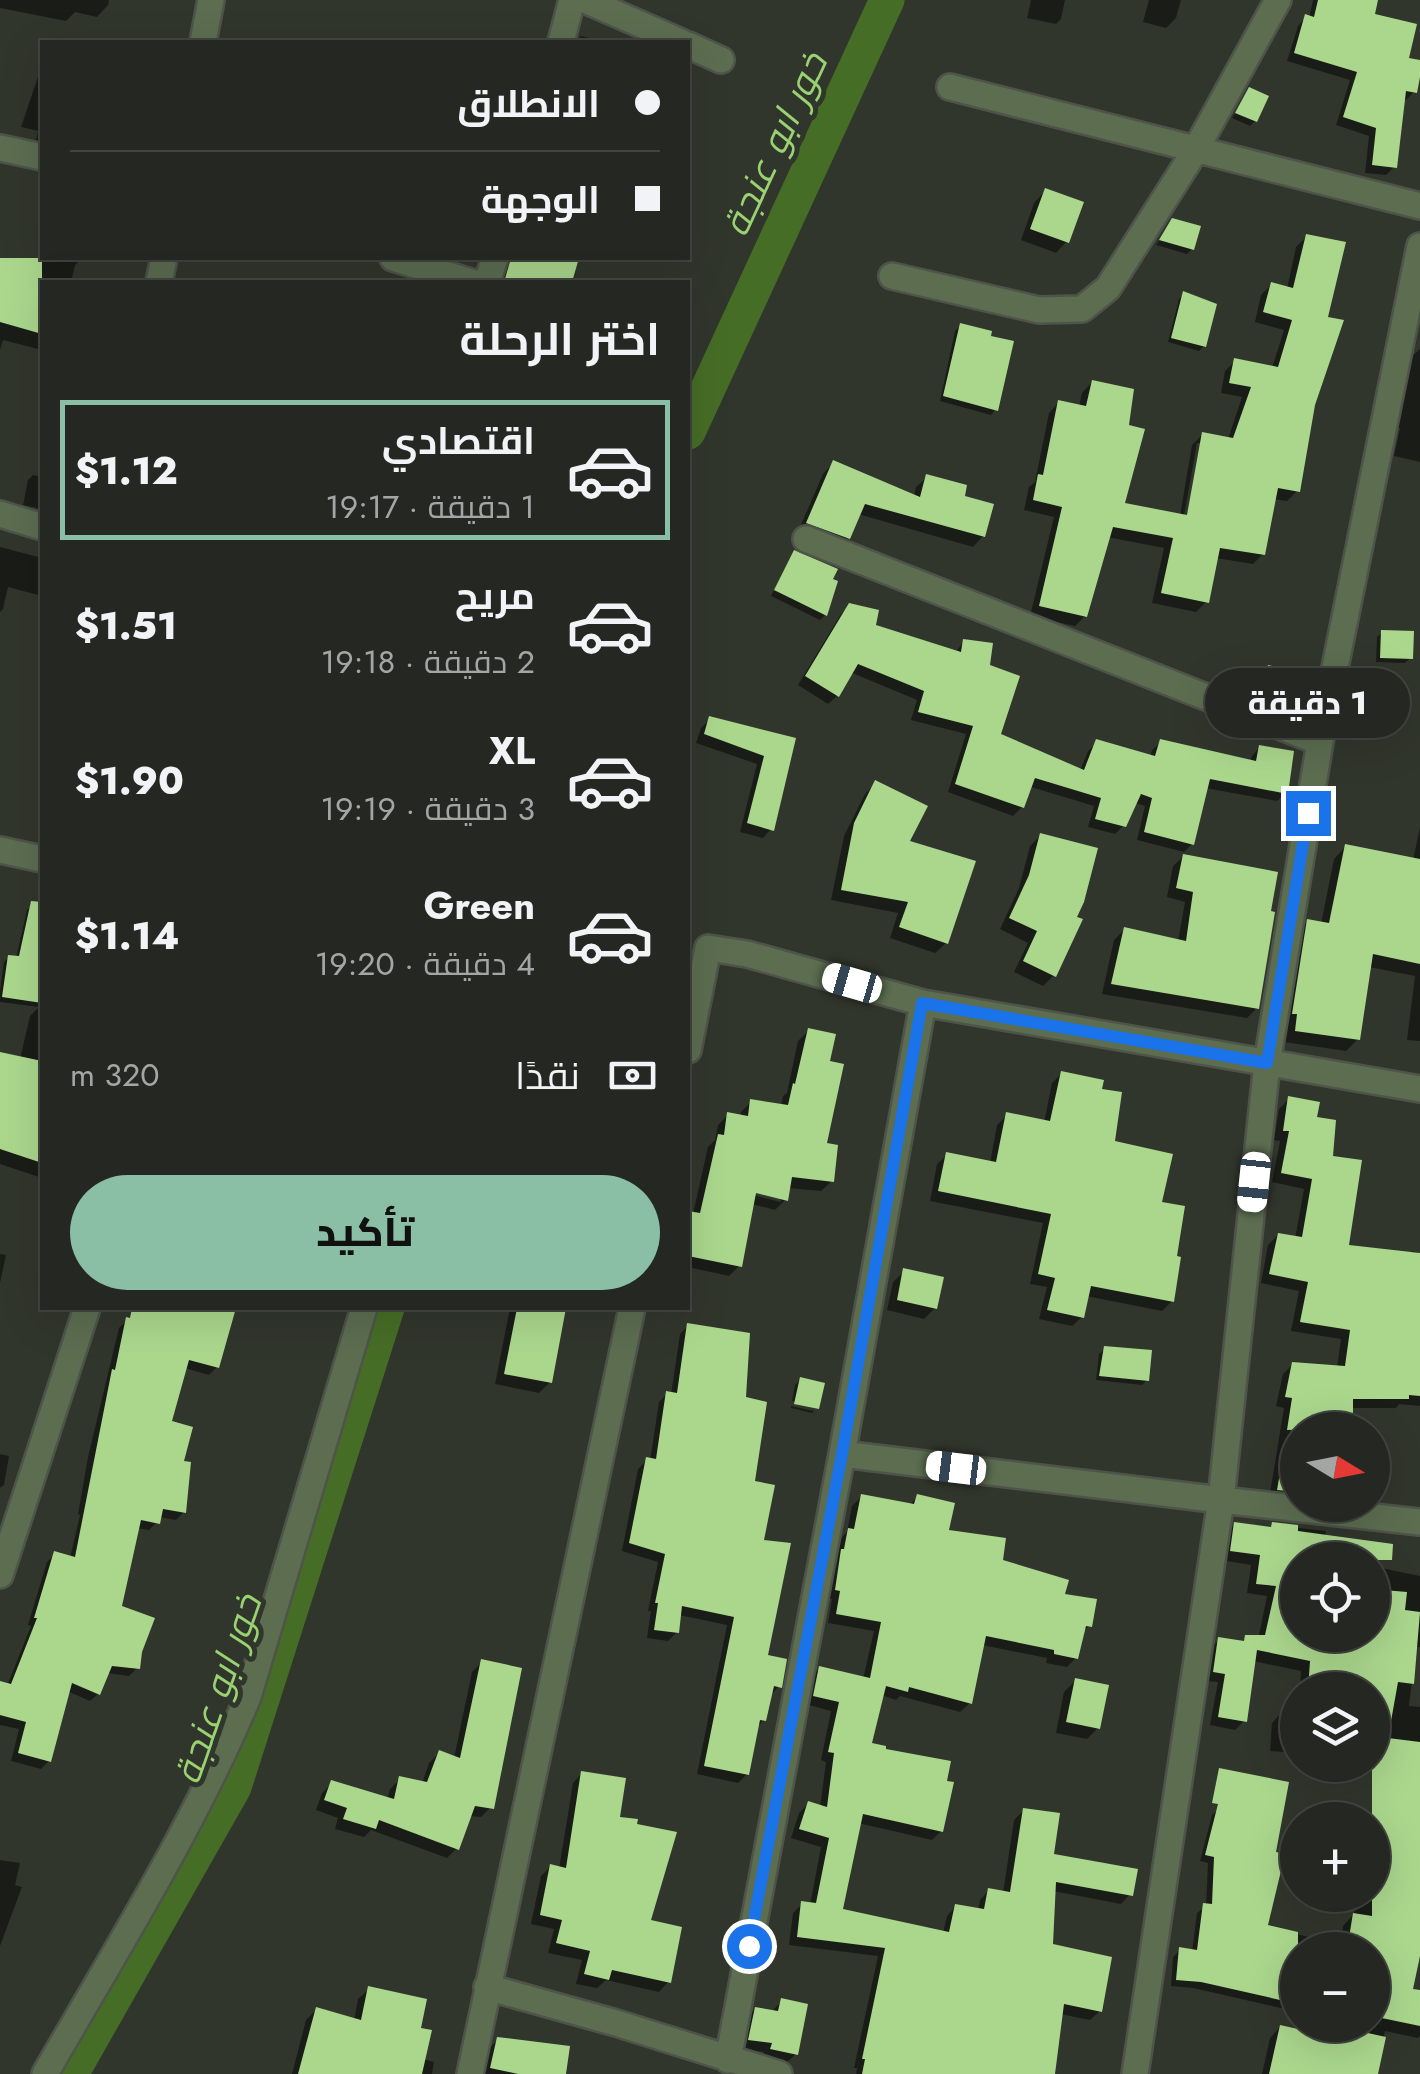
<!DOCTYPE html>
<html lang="ar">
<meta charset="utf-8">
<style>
body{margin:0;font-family:Jost,Cairo,sans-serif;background:#31342f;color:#f1f3f6;direction:rtl;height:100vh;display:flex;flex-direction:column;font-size:38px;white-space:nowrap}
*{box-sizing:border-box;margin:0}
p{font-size:32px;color:#a3a6a5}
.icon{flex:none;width:55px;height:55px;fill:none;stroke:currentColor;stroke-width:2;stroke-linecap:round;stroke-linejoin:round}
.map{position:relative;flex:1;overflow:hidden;direction:ltr}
.panel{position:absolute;left:40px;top:280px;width:650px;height:1030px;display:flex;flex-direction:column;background:#252822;border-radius:0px;box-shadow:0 10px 40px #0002,0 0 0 2px #424440;direction:rtl}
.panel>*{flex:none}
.hud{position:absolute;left:40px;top:40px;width:650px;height:220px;border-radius:0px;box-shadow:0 10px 40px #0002,0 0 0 2px #424440;direction:rtl;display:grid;align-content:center;height:220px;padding:0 30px;background:#252822}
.needle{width:65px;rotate:100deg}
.tools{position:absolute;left:1280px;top:1412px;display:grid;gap:20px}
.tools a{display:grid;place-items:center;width:110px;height:110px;border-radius:50%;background:#252822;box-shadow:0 10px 40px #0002,0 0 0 2px #424440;font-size:50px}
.end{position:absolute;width:45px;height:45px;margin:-22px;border:12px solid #1a73e8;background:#fff;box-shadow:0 0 0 5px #fff}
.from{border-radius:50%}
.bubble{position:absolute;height:70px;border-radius:35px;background:#252822;box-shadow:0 10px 40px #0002,0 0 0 2px #424440;font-size:32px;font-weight:800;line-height:70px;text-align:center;direction:rtl}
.car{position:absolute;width:30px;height:60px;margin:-30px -15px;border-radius:12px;box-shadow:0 0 8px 2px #0007;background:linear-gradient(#fff 24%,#345 0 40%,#fff 0 76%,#345 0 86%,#fff 0)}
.hud b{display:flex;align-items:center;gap:35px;height:95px;font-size:38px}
.hud b+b{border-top:2px solid #424440}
.hud i{width:25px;height:25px;background:#f1f3f6}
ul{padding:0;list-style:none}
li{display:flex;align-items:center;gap:30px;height:140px;margin:0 20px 15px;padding:0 10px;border:5px solid transparent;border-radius:0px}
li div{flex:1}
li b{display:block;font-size:38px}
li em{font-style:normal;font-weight:800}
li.on{border-color:#8abfa5}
li>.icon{width:90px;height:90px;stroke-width:1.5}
h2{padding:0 30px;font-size:45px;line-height:120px}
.pay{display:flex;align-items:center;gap:25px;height:110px;padding:0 30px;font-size:38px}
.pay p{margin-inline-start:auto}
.primary-button{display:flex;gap:20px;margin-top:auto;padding:20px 30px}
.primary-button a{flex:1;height:115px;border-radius:60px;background:#8abfa5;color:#111;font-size:40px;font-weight:800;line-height:115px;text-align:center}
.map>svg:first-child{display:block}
.shadow{fill:#0007;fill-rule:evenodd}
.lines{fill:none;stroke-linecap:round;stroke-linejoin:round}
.canal{stroke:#466d26;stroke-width:35}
.building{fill:#abd78d}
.street-casing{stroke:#4f544b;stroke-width:30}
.street{stroke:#5c6d50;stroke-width:25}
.route{stroke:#1a73e8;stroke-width:12}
.labels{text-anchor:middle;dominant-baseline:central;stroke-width:10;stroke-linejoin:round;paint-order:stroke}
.water-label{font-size:38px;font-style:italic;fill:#9ad272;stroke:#31362d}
</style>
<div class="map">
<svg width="1420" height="2074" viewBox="0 0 1420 2074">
<rect width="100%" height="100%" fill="#31362d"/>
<!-- shadow -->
<path class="shadow" d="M0 0H109L108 5 97 17 75 12 66 21 0 8Z
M1031 0H1065L1061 19 1056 24 1027 18Z
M1149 0H1181L1176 18 1166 28 1143 22Z
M1313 0H1376L1372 16 1406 60 1420 63 1414 92 1406 100 1402 99 1394 167 1386 175 1365 173 1369 136 1336 125 1350 80 1287 61 1298 26 1306 17 1309 18Z
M581 36 602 41 601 42H575Z
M42 65V146L35 144 38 131 21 127Z
M1250 90 1255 121 1250 126 1232 118Z
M1045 191 1067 241 1056 253 1021 240 1034 203Z
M1173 221 1192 249 1187 254 1156 245Z
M1306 237 1325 319 1297 491 1287 501 1273 499 1263 554 1253 564 1216 558 1206 602 1196 612 1152 603 1164 548 1107 537 1085 616 1075 626 1030 616 1054 517 1024 510 1029 487 1035 482 1049 413 1059 402 1079 407 1082 393 1092 382 1122 505 1180 516 1192 445 1202 435 1228 439 1242 397 1221 393 1225 371 1235 361 1272 368 1284 330 1255 322 1261 295 1271 285 1287 289 1296 247ZM1197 443H1202L1187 528 1182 527Z
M42 241V258H81L80 260 75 265 71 282H42V350L3 340 0 350V274L32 286Z
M511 258 524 260V258H576L570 282H498L500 268Z
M1184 294 1204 346 1199 351 1168 342 1179 299Z
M960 326 995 410 991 415 940 401 955 331Z
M1420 349V462L1394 456 1400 428 1397 427 1410 358Z
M833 463 914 497 916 487 927 477 962 498 983 536 973 547 858 514 848 538 837 548 797 534 823 474Z
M33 475 42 477V509L23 505 28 480Z
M0 547 42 558V591L38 595 8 587 3 609 0 612Z
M795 553 830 581 835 583 825 615 820 620 771 596 790 558Z
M850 606 873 626 955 653 964 641 987 667 998 736 1080 771 1088 751 1097 742 1150 757 1152 750 1161 742 1250 762 1252 756 1260 747 1286 793 1277 801 1205 788 1192 844 1184 852 1137 840 1145 806 1135 803 1124 825 1115 834 1088 827 1094 806 1031 787 1022 807 1013 816 948 792 966 734 911 720 917 700 850 672 837 696 828 704 798 685 841 614Z
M1382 632 1410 658 1405 663 1376 662 1377 637Z
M1269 668 1297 700 1292 705 1258 698 1264 673Z
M710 719 793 740 771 829 763 838 740 832 757 764 696 743 701 728Z
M876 783 907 842 946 943 935 953 890 938 898 913 831 900 844 836 865 794Z
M1420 827V1041L1407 1040 1415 976 1369 967 1358 1039 1346 1051 1284 1042 1286 1026 1281 1025 1296 934 1308 921 1321 924 1334 859 1346 846 1413 860Z
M1041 835 1054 975 1043 986 1014 972 1028 943 1000 929 1019 888 1030 846Z
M1184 856 1257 1008 1247 1018 1102 994 1114 940 1124 930 1178 942 1185 902 1167 897 1173 866Z
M32 905 42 907V1178L0 1164V1055L20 1059 30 1016 39 1007 0 1002V991L4 962 9 957 16 958 27 910Z
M809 1030 827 1063 824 1145 832 1181 821 1191 788 1188 786 1199 775 1210 752 1204 739 1266 729 1276 688 1267V1213L693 1214 708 1147 715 1140 718 1125 728 1115 740 1117 741 1112 751 1102 781 1106 783 1096 787 1093 798 1041ZM745 1188 781 1196V1202L744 1193Z
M1062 1073 1099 1091 1112 1143 1159 1204 1172 1301 1162 1311 1086 1296 1082 1317 1072 1326 1039 1319 1047 1287 1030 1284 1043 1223 930 1201 937 1164 947 1155 990 1163 997 1125 1007 1115 1044 1123 1052 1083Z
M1289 1099 1314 1119 1330 1158 1346 1248 1409 1254 1412 1251 1420 1253V1406L1399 1404 1396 1408H1350V1427L1347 1430H1298V1502L1269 1499 1284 1408 1276 1406 1283 1374 1293 1364 1337 1368 1341 1339 1291 1331 1299 1291 1261 1283 1268 1245 1278 1235 1295 1239 1304 1189 1272 1182 1280 1141 1274 1140 1279 1109Z
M0 1254 6 1255 0 1283Z
M904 1271 935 1308 924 1319 887 1310 893 1282Z
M202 1308H233L217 1367 209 1375 184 1368 169 1423 181 1464 184 1512 176 1520 159 1517 157 1522 149 1530 136 1528 119 1607 137 1668 129 1676 107 1673 98 1694 90 1701 67 1691 49 1761 41 1769 11 1761 19 1729 0 1725V1684L7 1686 31 1626 28 1625 47 1562 55 1554 70 1558 80 1515 78 1514 88 1457 119 1328 127 1320 195 1336Z
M510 1308H564L550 1382 539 1393 495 1384Z
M688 1326 743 1399 761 1542 765 1657 779 1686 771 1695 764 1720 756 1728 747 1774 738 1783 697 1774 727 1625 679 1615 677 1632 668 1641 647 1638 651 1611H648L658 1562 622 1551 638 1469 647 1460 650 1461 659 1402 667 1394 671 1395 680 1334Z
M1105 1349 1147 1380 1142 1385 1096 1380 1099 1354Z
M800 1380 817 1406 792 1401 795 1385Z
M791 1406 814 1411 812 1413 791 1408Z
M0 1454 9 1456 4 1485 0 1488Z
M862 1496 909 1506 917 1497 946 1532 1062 1596 1089 1626 1081 1634 1076 1658 1067 1667 1046 1663 1047 1658 982 1645 970 1703 960 1712 900 1696 896 1700 881 1695 869 1745 941 1831 932 1840 858 1823 840 1911 943 1933 947 1916 956 1906 978 1911 980 1900 989 1890 1003 1893 1014 1820 1023 1811 1052 1856 1130 1894 1121 1904 1053 1891 1050 1946 1100 2011 1090 2020 1060 2014 999 2074H856L857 2068H854L878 1956 789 1945 793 1913 802 1904 810 1905 821 1847 791 1838 799 1813 808 1804 820 1808 826 1762 821 1760 831 1711 805 1704 810 1678 819 1669 863 1679 874 1631 828 1623 832 1599H827L833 1560 836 1557 840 1539 847 1532 852 1506Z
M1235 1524 1269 1529 1273 1525 1326 1531 1325 1537 1364 1560H1298V1635H1372V1566L1420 1576V1647H1416L1409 1706 1420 1707V1945L1410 1991 1420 1993V2036L1418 2038 1385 2031 1375 2074H1262L1270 2038 1280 2027 1345 2042 1349 2025H1372V1950H1340L1343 1926 1354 1914 1359 1895H1372L1391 1769 1358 1765H1372V1690H1300L1301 1671 1253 1661 1244 1721 1235 1730 1210 1725 1218 1682 1206 1681 1210 1649 1219 1640 1257 1645 1267 1596 1247 1593 1251 1565 1221 1560 1225 1535Z
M482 1662 491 1807 481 1817 469 1816 457 1848 447 1858 371 1830 364 1837 335 1829 338 1818 316 1810 322 1793 332 1783 387 1800 390 1789 400 1779 422 1784 429 1763 439 1753 454 1758 472 1672Z
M1075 1681 1098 1728 1087 1739 1056 1733 1064 1692Z
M1282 1712 1298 1716V1753L1270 1751 1272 1723Z
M582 1773 618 1819 668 1982 659 1992 606 1980 597 1988 576 1984 582 1960 548 1953 554 1929 531 1924 541 1876 550 1867 559 1869 573 1783Z
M1219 1809 1265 1926 1320 1940 1318 1950H1298V2012L1193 1988 1171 1986 1173 1957 1180 1950 1192 1952 1197 1913 1206 1906 1208 1863 1200 1861 1212 1815Z
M0 1860 20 1863 15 1885 22 1887 0 1946Z
M369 1989 418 2030 423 2059 434 2062 432 2074H292L306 2020 316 2010 354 2021 358 1999Z
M782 2001 796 2054 786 2063 762 2058 764 2052 740 2049 746 2019 755 2009 771 2012Z
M498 2040 564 2074H483L488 2049Z"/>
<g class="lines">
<!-- canal -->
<path class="canal" d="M688 432 887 0
M71 2074 234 1787 387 1308"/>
</g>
<!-- building -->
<path class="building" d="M1318 0H1378L1375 14 1417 24 1409 58 1420 60V77L1417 93 1406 91 1397 168 1372 165 1376 128 1343 117 1357 72 1294 53 1305 14 1314 17Z
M1249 87 1269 96 1257 122 1235 113Z
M1045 188 1084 202 1069 243 1030 229Z
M1172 218 1201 226 1194 250 1159 240Z
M1306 234 1346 242 1328 317 1344 320 1315 405 1300 492 1278 488 1265 555 1220 548 1209 603 1161 593 1173 538 1113 527 1087 617 1039 606 1062 507 1033 500 1038 474 1043 475 1058 400 1086 406 1092 380 1134 389 1129 425 1145 429 1125 503 1187 515 1202 432 1233 438 1251 387 1229 383 1234 358 1278 367 1292 320 1263 312 1271 282 1293 288Z
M0 258H42V334L0 322Z
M511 258H579L572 282H504Z
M1183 291 1217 304 1206 347 1171 338Z
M960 323 992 331 991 336 1014 341 998 411 943 396Z
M833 460 920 497 926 474 967 485 965 496 994 504 985 537 865 504 850 539 806 523Z
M794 550 838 569 833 579 838 581 827 616 774 590Z
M849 603 879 610 876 625 961 652 963 639 993 643 990 665 1020 676 1001 734 1084 770 1096 739 1155 756 1160 739 1256 761 1259 745 1294 751 1288 794 1210 779 1194 845 1144 832 1152 798 1141 794 1126 827 1095 819 1101 798 1035 778 1024 808 955 784 973 726 918 712 924 691 858 664 839 697 805 676Z
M1381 630 1414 631 1413 659 1380 658Z
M1268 665 1305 674 1299 702 1261 693Z
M709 716 796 738 774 831 747 823 764 756 704 734Z
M875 780 928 806 910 841 976 861 948 944 899 927 908 902 841 890 854 823Z
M1040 833 1098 848 1084 902 1077 917 1083 919 1056 977 1023 961 1037 931 1009 918 1029 875Z
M1345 844 1420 859V964L1373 954 1360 1040 1295 1031 1297 1014H1292L1307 919 1329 923Z
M1183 854 1278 872 1271 911 1275 912 1259 1009 1111 984 1124 927 1186 941 1193 892 1176 888Z
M31 901 42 902V1003L2 997 8 955 19 956Z
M808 1028 836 1034 830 1061 844 1064 827 1143 838 1145 834 1182 792 1177 788 1201 756 1193 742 1267 688 1256V1211L700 1213 718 1134 724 1135 727 1112 748 1116 750 1099 788 1105 793 1083 795 1084Z
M0 1052 42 1061V1163L0 1149Z
M1061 1071 1104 1080 1102 1089 1122 1092 1115 1141 1173 1154 1162 1202 1185 1206 1177 1256 1181 1257 1174 1302 1091 1286 1084 1318 1047 1310 1055 1278 1038 1274 1051 1214 938 1191 946 1152 996 1162 1006 1112 1050 1121Z
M1288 1096 1320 1102 1317 1117 1336 1120 1333 1156 1362 1160 1349 1245 1420 1253V1396L1409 1395V1399H1353V1428L1287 1430 1292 1398 1285 1397 1292 1362 1345 1366 1350 1330 1300 1322 1308 1282 1269 1274 1278 1233 1302 1237 1312 1179 1281 1173 1289 1131H1283Z
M903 1268 944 1277 937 1309 897 1300Z
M132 1308H236L219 1368 189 1360 172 1421 193 1427 184 1461 191 1462 186 1513 163 1509 160 1524 141 1520 122 1606 155 1618 142 1652 140 1669 112 1666 100 1695 72 1683 51 1762 18 1753 26 1722 0 1715V1681L11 1684 37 1618H34L54 1551 75 1557 112 1369 115 1370 126 1317 130 1318Z
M517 1308H566L552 1383 504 1374Z
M687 1323 750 1333 746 1397 767 1402 755 1481 775 1485 764 1540 791 1543 768 1655 787 1659 782 1688 774 1686 766 1721 760 1720 749 1775 704 1766 734 1617 682 1606 679 1633 654 1630 658 1603H655L665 1554 629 1543 646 1457 656 1459 666 1391 677 1393Z
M1104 1346 1152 1350 1149 1381 1099 1376Z
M800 1377 825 1383 819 1409 794 1404Z
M1283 1456 1298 1457V1492L1277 1490Z
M861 1494 914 1504 917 1494 955 1503 949 1530 1006 1538 1003 1560 1069 1580 1065 1594 1097 1599 1092 1627 1086 1626 1078 1659 1054 1654V1650L986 1636 972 1704 909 1687 908 1692 886 1686 872 1743 886 1746V1749L951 1761 947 1781 954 1782 943 1832 863 1814 843 1909 949 1932 955 1904 984 1909 988 1888 1010 1892 1023 1808 1060 1813 1054 1854 1138 1869 1133 1896 1056 1882 1053 1944 1112 1957 1102 2012 1064 2004 1055 2074H862L865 2059H862L885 1948 797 1937 801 1901 816 1903 829 1838 799 1829 808 1801 827 1807 834 1753 828 1752 839 1702 813 1696 819 1666 870 1678 881 1622 836 1614 840 1591 835 1590 841 1549H844L848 1528 854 1529Z
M1234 1522 1271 1527 1272 1522 1298 1525V1531L1393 1544 1392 1560H1298V1635H1372V1589L1407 1592 1405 1610 1420 1612 1414 1684 1398 1682 1388 1738 1420 1742V1956L1413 1989 1420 1990V2026L1372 2016V1950H1347L1353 1913 1372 1916V1690H1308L1310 1661 1257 1650 1247 1722 1218 1717 1225 1674 1213 1672 1218 1637 1244 1641 1245 1635H1265L1276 1586 1256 1584 1260 1555 1230 1551Z
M481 1659 522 1668 494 1809 475 1806 459 1850 379 1820 376 1829 343 1819 347 1808 324 1800 331 1780 394 1799 399 1776 427 1782 439 1750 460 1758Z
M1075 1678 1109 1685 1100 1729 1066 1722Z
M1219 1768 1289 1782 1276 1852 1285 1854 1268 1925 1298 1932V2004L1201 1982 1176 1980 1179 1947 1197 1950 1203 1903 1212 1904 1214 1857 1205 1855 1218 1804 1212 1803Z
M581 1771 626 1778 620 1817 638 1819 637 1824 677 1832 651 1920 682 1927 671 1983 612 1970 609 1980 584 1974 590 1951 556 1943 562 1920 540 1915 550 1864 566 1868Z
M368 1986 427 1999 421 2028 432 2030 422 2074H298L316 2007 361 2020Z
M781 1998 808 2004 798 2055 770 2049 772 2043 748 2040 755 2007 778 2011Z
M1280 2025 1352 2041 1354 2030 1386 2037 1378 2074H1269Z
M497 2037 570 2046 566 2074H518L490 2068Z"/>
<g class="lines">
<defs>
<path id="street" d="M585 0 681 42
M203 42 211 0
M561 42 572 0
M688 45 721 60
M950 87 1420 206
M0 148 42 157
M393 258 471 282
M892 276 1039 310 1082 309 1108 288 1195 151 1278 0
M159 282 164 258
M487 282 495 258
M0 514 42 527
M806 539 1320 742
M0 850 42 859
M688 1050 708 948 747 954 923 1003 1420 1089
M842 1454 1221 1500 1420 1522
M0 1575 87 1308
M487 1987 616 2023 779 2074
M728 2060 842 1454 923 1003
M45 2074C116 1950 193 1828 248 1697L364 1308
M470 2074 632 1308
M1135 2074 1221 1500 1267 1063 1320 742 1420 246"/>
</defs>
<!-- street casing -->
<use href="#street" class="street-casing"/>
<!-- street -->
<use href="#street" class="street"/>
</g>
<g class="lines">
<!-- route -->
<path class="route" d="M749 1946 842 1454 922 1003 1267 1063 1308 813"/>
</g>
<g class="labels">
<!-- water labels -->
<g class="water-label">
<text transform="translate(774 144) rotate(-65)">خور ابو عنجة</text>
<text transform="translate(217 1689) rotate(-71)">خور ابو عنجة</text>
</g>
</g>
</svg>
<div class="tools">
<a><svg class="needle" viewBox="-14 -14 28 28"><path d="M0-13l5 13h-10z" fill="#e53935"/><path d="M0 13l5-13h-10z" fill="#a3a6a5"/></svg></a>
<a><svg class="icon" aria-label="locate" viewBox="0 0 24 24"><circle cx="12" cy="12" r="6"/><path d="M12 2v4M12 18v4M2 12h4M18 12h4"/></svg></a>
<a><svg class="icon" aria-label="layers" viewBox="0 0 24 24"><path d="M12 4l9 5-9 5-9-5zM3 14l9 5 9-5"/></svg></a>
<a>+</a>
<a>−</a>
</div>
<i class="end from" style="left:749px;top:1946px"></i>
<i class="end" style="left:1308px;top:813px"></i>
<div class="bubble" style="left:1205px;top:668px;width:205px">1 دقيقة</div>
<i class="car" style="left:852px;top:983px;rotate:286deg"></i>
<i class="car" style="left:1254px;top:1182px;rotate:186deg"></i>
<i class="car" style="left:956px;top:1468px;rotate:277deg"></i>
<div class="hud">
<b><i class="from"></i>الانطلاق</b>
<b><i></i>الوجهة</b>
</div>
<section class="panel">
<h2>اختر الرحلة</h2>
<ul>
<li class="on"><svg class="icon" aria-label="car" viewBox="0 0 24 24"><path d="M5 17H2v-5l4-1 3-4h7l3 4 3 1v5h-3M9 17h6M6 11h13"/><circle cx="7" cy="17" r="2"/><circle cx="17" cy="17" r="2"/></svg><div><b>اقتصادي</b><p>1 دقيقة · 19:17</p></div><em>$1.12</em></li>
<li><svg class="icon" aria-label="car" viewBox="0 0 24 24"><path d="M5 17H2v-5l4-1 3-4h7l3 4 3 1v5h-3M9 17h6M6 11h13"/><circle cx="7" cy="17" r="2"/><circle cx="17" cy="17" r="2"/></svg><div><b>مريح</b><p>2 دقيقة · 19:18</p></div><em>$1.51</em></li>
<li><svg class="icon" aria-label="car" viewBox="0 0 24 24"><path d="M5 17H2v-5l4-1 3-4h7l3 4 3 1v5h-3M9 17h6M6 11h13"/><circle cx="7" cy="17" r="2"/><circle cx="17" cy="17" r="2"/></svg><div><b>XL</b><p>3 دقيقة · 19:19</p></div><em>$1.90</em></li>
<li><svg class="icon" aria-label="car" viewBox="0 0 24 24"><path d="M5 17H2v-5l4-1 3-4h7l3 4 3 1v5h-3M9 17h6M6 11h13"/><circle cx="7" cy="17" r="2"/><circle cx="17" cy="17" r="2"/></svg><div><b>Green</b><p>4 دقيقة · 19:20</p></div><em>$1.14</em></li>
</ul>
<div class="pay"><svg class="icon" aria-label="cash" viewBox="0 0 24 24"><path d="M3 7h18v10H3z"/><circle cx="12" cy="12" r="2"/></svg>نقدًا<p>320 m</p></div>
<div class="primary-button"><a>تأكيد</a></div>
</section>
</div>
